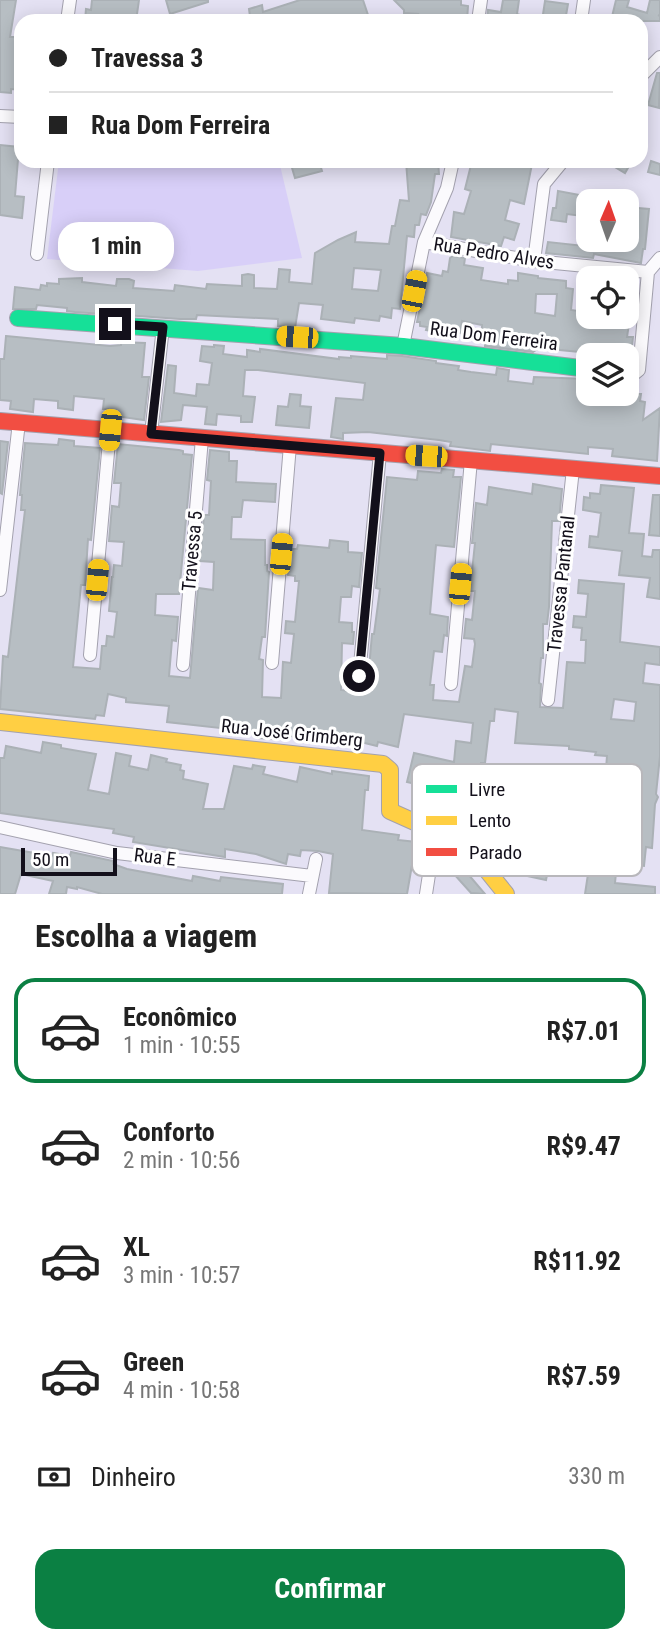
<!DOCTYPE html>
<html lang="pt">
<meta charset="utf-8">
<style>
body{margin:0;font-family:"Roboto Condensed",sans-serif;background:#f6f6f6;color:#222;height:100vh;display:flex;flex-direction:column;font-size:26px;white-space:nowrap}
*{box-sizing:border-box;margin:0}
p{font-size:23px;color:#767676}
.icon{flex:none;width:38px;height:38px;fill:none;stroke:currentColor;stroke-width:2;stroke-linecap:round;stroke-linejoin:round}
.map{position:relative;height:894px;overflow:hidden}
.sheet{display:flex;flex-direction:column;background:#fff;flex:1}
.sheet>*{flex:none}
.banner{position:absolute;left:14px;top:14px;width:634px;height:154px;border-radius:21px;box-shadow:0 4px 18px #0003;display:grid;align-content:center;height:154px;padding:0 35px;background:#fff}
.needle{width:46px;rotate:2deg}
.fabs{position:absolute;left:576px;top:189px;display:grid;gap:14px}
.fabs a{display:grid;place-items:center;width:63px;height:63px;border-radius:14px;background:#fff;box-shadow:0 4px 18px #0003;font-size:35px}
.scale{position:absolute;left:21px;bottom:18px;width:96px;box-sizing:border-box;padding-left:7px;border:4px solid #13101b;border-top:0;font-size:19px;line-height:24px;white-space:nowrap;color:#13101b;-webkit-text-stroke:5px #fff;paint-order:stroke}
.end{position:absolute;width:32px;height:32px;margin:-16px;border:9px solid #13101b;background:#fff;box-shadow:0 0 0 4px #fff}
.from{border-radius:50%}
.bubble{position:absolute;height:49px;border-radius:21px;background:#fff;box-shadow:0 4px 18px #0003;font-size:23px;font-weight:700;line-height:49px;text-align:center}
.car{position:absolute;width:21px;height:42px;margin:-21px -10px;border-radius:9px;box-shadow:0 0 5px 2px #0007;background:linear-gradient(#f5c518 24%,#345 0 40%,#f5c518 0 76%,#345 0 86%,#f5c518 0)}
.banner b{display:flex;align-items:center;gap:24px;height:66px;font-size:26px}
.banner b+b{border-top:2px solid #e0e0e0}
.banner i{width:18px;height:18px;background:#222}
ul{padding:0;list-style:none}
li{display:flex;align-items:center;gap:21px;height:105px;margin:0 14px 10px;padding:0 21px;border:4px solid transparent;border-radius:21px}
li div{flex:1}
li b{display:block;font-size:26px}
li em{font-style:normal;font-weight:700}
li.active{border-color:#0b8043}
li>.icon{width:63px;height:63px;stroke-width:1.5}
h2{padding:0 35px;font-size:32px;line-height:84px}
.pay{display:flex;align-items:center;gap:18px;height:77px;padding:0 35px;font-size:26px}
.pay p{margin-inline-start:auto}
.cta{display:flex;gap:14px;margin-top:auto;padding:14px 35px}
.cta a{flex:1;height:80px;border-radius:21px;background:#0b8043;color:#fff;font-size:28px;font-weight:700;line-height:80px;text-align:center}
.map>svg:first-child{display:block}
.park{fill:#d8cff8}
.building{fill:#b7bec3;stroke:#abb1b6;stroke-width:2;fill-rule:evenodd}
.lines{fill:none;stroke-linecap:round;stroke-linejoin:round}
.street-casing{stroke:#a3a1ae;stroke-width:14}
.fast-casing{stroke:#a3a1ae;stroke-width:18}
.slow-casing{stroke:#a3a1ae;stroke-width:18}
.jam-casing{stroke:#a3a1ae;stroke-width:18}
.street{stroke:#fbfafd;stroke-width:12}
.fast{stroke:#16e098;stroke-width:16}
.slow{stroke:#ffcf43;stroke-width:16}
.jam{stroke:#f24e42;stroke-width:16}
.route{stroke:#13101b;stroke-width:9}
.labels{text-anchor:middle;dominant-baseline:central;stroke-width:6;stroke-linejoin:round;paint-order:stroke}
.street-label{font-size:19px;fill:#13101b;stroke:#fff}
.key{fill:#fff;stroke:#b8b7bb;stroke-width:2}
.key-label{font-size:19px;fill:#13101b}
</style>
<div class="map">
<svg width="660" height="894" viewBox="0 0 660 894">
<rect width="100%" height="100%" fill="#e4e1f3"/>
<!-- park -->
<path class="park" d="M59 161H279L302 258 198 271 47 259Z"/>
<!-- building -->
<path class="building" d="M0 0H16L10 37H21V90L11 89V93L0 92Z
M92 0H139L136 21H85L86 9 91 10Z
M166 0H208V2L170 14Z
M300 0H363L370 21H242V19L250 16 249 9 262 5 263 12Z
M394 0H461V5L468 6 467 21 423 19 417 17 418 14 404 13V10Z
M503 0H519L517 14 520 15V21H487L488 10 501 12Z
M616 0H629L627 7 647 13 650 0H660V16L658 15 660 16V21H611Z
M545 1 568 4 565 21H542Z
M657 73H660L659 108 648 105Z
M0 145 19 147 15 196 24 197 22 218 0 215Z
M290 161H319L322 171 295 178Z
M406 161H438L439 174H435L431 202 426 215 421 214 419 225H415L414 237 407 236 400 309 392 308 391 318 380 316 379 321 355 318 354 323 321 319 323 305 299 303 295 328 278 326V319L197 315 196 319H180L125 315V313L102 310V314L75 312 67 311V308L37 305 36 309H13L15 287 40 290 41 285 47 286V283L59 284V279L82 278V282L116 286 117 279H129L134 281 133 288 174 291 175 285 206 289 207 284 242 286V275L248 274 254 275V288L277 289 279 269 290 270 289 282 312 284 315 253 338 240 356 232 355 242 389 244 392 226H395L400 200 409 201ZM354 268 381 270 378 291 352 289Z
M472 161H531L530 164H532L524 204 510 200 505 220 519 224 514 240 504 237 501 246 451 237 454 212 464 214 471 191 465 189Z
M605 161H632L625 173Z
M651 161 660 164V175L648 172Z
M558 191 585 196 582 216 567 214 566 222 551 220 553 208H556Z
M626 207 649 209 645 249H643L641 263 594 254 593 258 546 253 548 242 584 246 585 240H626Z
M453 256 465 258 464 265 483 268 481 280 508 284V280L518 281V273L538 276V278L566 281V288L573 289 571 310 585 312 583 326 604 327 605 322 617 323 618 317H630L627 337H633L631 355H590V353L539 348 533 352 485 346V339H482V325L462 321 460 333 437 328 436 332 426 330 427 327 420 326V322H417L427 273 442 276 443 271 448 272 450 258ZM536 294H557L555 316 535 313Z
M6 336 110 346 121 345V342L145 343 142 377H149L144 420 108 415V409H103L104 399 74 396 73 410 58 408V401L34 399 33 412 10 409 11 401 0 400V359H4Z
M214 345 224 346 223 354 247 357V350L260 352V349L339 359V357L351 358V356L387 359V355L402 356 436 361V363L459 366 458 370 471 372 496 375 497 368 509 370 508 381 533 384 534 377 588 379V394H641L640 401 645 402 643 420 660 408 657 461 612 456 613 449 588 447V454L491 444 490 451 450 446 451 442 439 440 368 432 343 433V439L331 437 336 398 363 400 365 383 258 370H245L243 396 255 397 252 422H241V416L217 414 216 425 205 424 207 407 183 405 181 420 161 422 168 365 176 366 174 393 196 396 197 384 209 385 212 363 200 361 202 346 214 347Z
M290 394 301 395 300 406 311 407 309 428 276 425 278 406 288 407Z
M59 439 74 441V446L100 448 91 540 88 539 85 585H81L73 667 100 669 102 646H106L107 636 114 637 117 612 109 611 112 577H113L114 565 122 566 124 542 109 541 112 506 119 507 121 483H114L118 444 179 450 183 451V454L192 455 179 594H156L155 615 178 617 176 641 172 640 169 676 190 678 198 588 213 590 214 562 200 561 204 515H209L211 481 207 480 210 450 229 452V461H237L236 482 276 484 275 502 243 500 241 517H232L231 539 265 540V565H267V571L269 572 265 637H262L259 659 263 660 262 697 281 698 283 662 291 663 294 634 285 633 286 621 295 622 299 581H295V576L288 575 290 549H297L298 545 329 548 330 540 348 542V552L362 553 359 587 352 586 351 597H341L339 622 352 623V632H354L353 644 342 643 341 690 363 693 369 669 372 634H374L380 589 376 588 387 477 417 480 418 471 441 473 442 469 454 470 453 477H461L454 547 436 545 430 614 448 617 447 636 444 635 442 652 434 651 430 685H434L433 700 459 702 465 666 472 667 475 644 474 639 464 638 466 619 472 620 475 591H470L475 543H472L476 503 487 505 489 487 532 494 533 484 562 489 559 521H552L549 607 547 624H543V658H541L539 683 541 684 540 707 563 708 567 662 585 663 586 640H581L582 628 573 627 574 616 586 617 588 594 578 593 579 580 624 584 620 642 660 647V665L645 663 643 683 660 685V756L656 794 658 797 655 804 652 848 646 847 644 866 611 862 613 846 617 844 623 784 605 782 607 756 595 755 596 752 569 749V746L515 743 518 712 495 709 494 721H490L485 763H481L476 790 488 792 484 820 445 811 448 795 419 788 420 785 407 782 414 753 454 762 456 741 471 743 473 723 404 714 398 747 378 742 377 746 336 736 334 744 279 734 278 739 258 738 259 733 221 725 220 728 167 722 169 706 126 702V698L108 694 104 716 96 715 95 719 0 709 3 656 8 657 25 510H21L22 495H20L25 443 58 445ZM614 699 636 702 634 721 611 719Z
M0 441 8 442 2 494 0 493Z
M601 485 634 488 629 533 644 534 642 556 652 557 653 550H660V599L647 597 650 578 619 575 622 551 589 547 590 536 598 537 601 513 583 510 584 497 590 498V493L600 494Z
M653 495H660V536L649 535Z
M43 742 61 745V748L96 754 88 790 109 794 116 753 131 756 129 766 148 770 151 755 167 759 166 762 181 765 180 770 184 771 183 779 208 784 203 809H224L234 766 252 769 253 765 265 767 263 774 297 782 300 767 332 774V771L369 776 368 790H365L362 830 399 835 398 840 416 842 407 894 329 893 333 854 318 851 301 850 300 856 288 854 286 864 256 854 225 849V857L133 842 134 837 113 833 114 829 0 813V758H4L6 746 41 753Z
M527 834 554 840 546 880 518 874Z
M0 847 52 856 53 853 70 856 71 852 113 861V864L127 869 192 881 193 876 220 881 221 877 283 884 282 894H102L77 887V889L67 887 66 894H49L53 881 21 874 15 894H0Z
M597 861 617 863 615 883 655 887V894H585L588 874H595Z
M462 867 485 894 471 893 454 874Z"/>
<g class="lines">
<defs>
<path id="street" d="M67 21 70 0
M478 21 481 0
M581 21 584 0
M640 77 660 57
M0 116 21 117
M424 242 534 261 648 272
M37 254 48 161
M534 261 544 184 563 161
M648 272 660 258
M403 346 424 242 447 188 453 161
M626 374H634L639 370 648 272
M151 434 163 327
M0 590 19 422
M90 655 110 430
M272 663 290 445
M183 665 202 438
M359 676 380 453
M451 684 471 460
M548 700 573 469
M0 827 117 853 312 876
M309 894 316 859
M426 894 436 829"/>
<path id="fast" d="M18 318 403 346 588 369"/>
<path id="slow" d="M0 722 383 764 390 770V811L457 841 477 858 506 894"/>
<path id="jam" d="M0 421 660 476"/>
</defs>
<!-- street casing -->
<use href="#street" class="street-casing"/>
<!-- fast casing -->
<use href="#fast" class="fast-casing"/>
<!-- slow casing -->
<use href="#slow" class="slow-casing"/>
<!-- jam casing -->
<use href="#jam" class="jam-casing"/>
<!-- street -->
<use href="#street" class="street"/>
<!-- fast -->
<use href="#fast" class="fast"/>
<!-- slow -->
<use href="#slow" class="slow"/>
<!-- jam -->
<use href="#jam" class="jam"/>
</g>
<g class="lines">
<!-- route -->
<path class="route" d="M115 324 163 327 151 434 380 453 359 676"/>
</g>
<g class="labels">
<!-- street labels -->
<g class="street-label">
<text transform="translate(494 253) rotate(9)">Rua Pedro Alves</text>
<text transform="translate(494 336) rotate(7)">Rua Dom Ferreira</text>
<text transform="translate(192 551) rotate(-85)">Travessa 5</text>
<text transform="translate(561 584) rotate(-84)">Travessa Pantanal</text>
<text transform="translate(292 733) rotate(6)">Rua José Grimberg</text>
<text transform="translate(155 857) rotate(7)">Rua E</text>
</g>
</g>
<!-- legend -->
<rect x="412" y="764" width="230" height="112" rx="10" class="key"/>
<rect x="426" y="785" width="31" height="8" fill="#16e098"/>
<rect x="426" y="816" width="31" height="9" fill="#ffcf43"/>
<rect x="426" y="848" width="31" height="8" fill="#f24e42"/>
<g class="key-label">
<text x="469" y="796">Livre</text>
<text x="469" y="827">Lento</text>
<text x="469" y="859">Parado</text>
</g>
</svg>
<div class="fabs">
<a><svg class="needle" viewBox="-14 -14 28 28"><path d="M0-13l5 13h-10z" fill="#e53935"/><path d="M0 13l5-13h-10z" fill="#767676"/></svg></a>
<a><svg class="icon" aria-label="locate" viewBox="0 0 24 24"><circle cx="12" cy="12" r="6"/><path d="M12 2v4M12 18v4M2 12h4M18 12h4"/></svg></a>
<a><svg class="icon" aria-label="layers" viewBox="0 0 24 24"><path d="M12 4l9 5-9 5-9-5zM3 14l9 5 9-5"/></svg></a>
</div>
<div class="scale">50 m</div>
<i class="end from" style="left:359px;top:676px"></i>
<i class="end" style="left:115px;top:324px"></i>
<div class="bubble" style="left:58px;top:222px;width:116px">1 min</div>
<i class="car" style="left:414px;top:291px;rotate:11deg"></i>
<i class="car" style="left:297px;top:337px;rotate:274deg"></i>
<i class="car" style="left:110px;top:430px;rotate:185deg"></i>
<i class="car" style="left:426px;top:456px;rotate:274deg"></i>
<i class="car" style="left:281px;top:554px;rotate:5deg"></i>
<i class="car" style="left:97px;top:580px;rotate:5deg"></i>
<i class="car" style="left:460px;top:584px;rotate:5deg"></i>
<div class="banner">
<b><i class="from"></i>Travessa 3</b>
<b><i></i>Rua Dom Ferreira</b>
</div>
</div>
<section class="sheet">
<h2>Escolha a viagem</h2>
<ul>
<li class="active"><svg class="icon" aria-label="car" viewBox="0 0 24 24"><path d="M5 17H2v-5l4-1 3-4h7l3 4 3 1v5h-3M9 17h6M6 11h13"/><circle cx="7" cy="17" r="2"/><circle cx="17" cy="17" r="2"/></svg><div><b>Econômico</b><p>1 min · 10:55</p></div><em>R$7.01</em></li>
<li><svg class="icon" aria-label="car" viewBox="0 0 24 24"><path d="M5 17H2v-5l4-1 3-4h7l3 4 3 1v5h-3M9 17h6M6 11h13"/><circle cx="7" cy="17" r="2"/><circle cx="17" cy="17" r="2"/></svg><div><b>Conforto</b><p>2 min · 10:56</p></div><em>R$9.47</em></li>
<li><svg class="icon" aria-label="car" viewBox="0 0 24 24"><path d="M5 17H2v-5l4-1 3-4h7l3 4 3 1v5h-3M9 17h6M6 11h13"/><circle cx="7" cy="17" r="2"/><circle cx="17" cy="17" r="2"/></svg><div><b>XL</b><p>3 min · 10:57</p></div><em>R$11.92</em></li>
<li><svg class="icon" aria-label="car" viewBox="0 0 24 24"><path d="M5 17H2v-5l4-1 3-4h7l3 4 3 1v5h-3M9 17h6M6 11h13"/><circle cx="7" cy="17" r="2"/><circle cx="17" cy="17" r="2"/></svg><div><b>Green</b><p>4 min · 10:58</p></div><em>R$7.59</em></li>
</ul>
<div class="pay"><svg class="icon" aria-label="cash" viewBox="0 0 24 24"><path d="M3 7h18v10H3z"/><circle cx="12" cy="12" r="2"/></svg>Dinheiro<p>330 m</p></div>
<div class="cta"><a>Confirmar</a></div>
</section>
